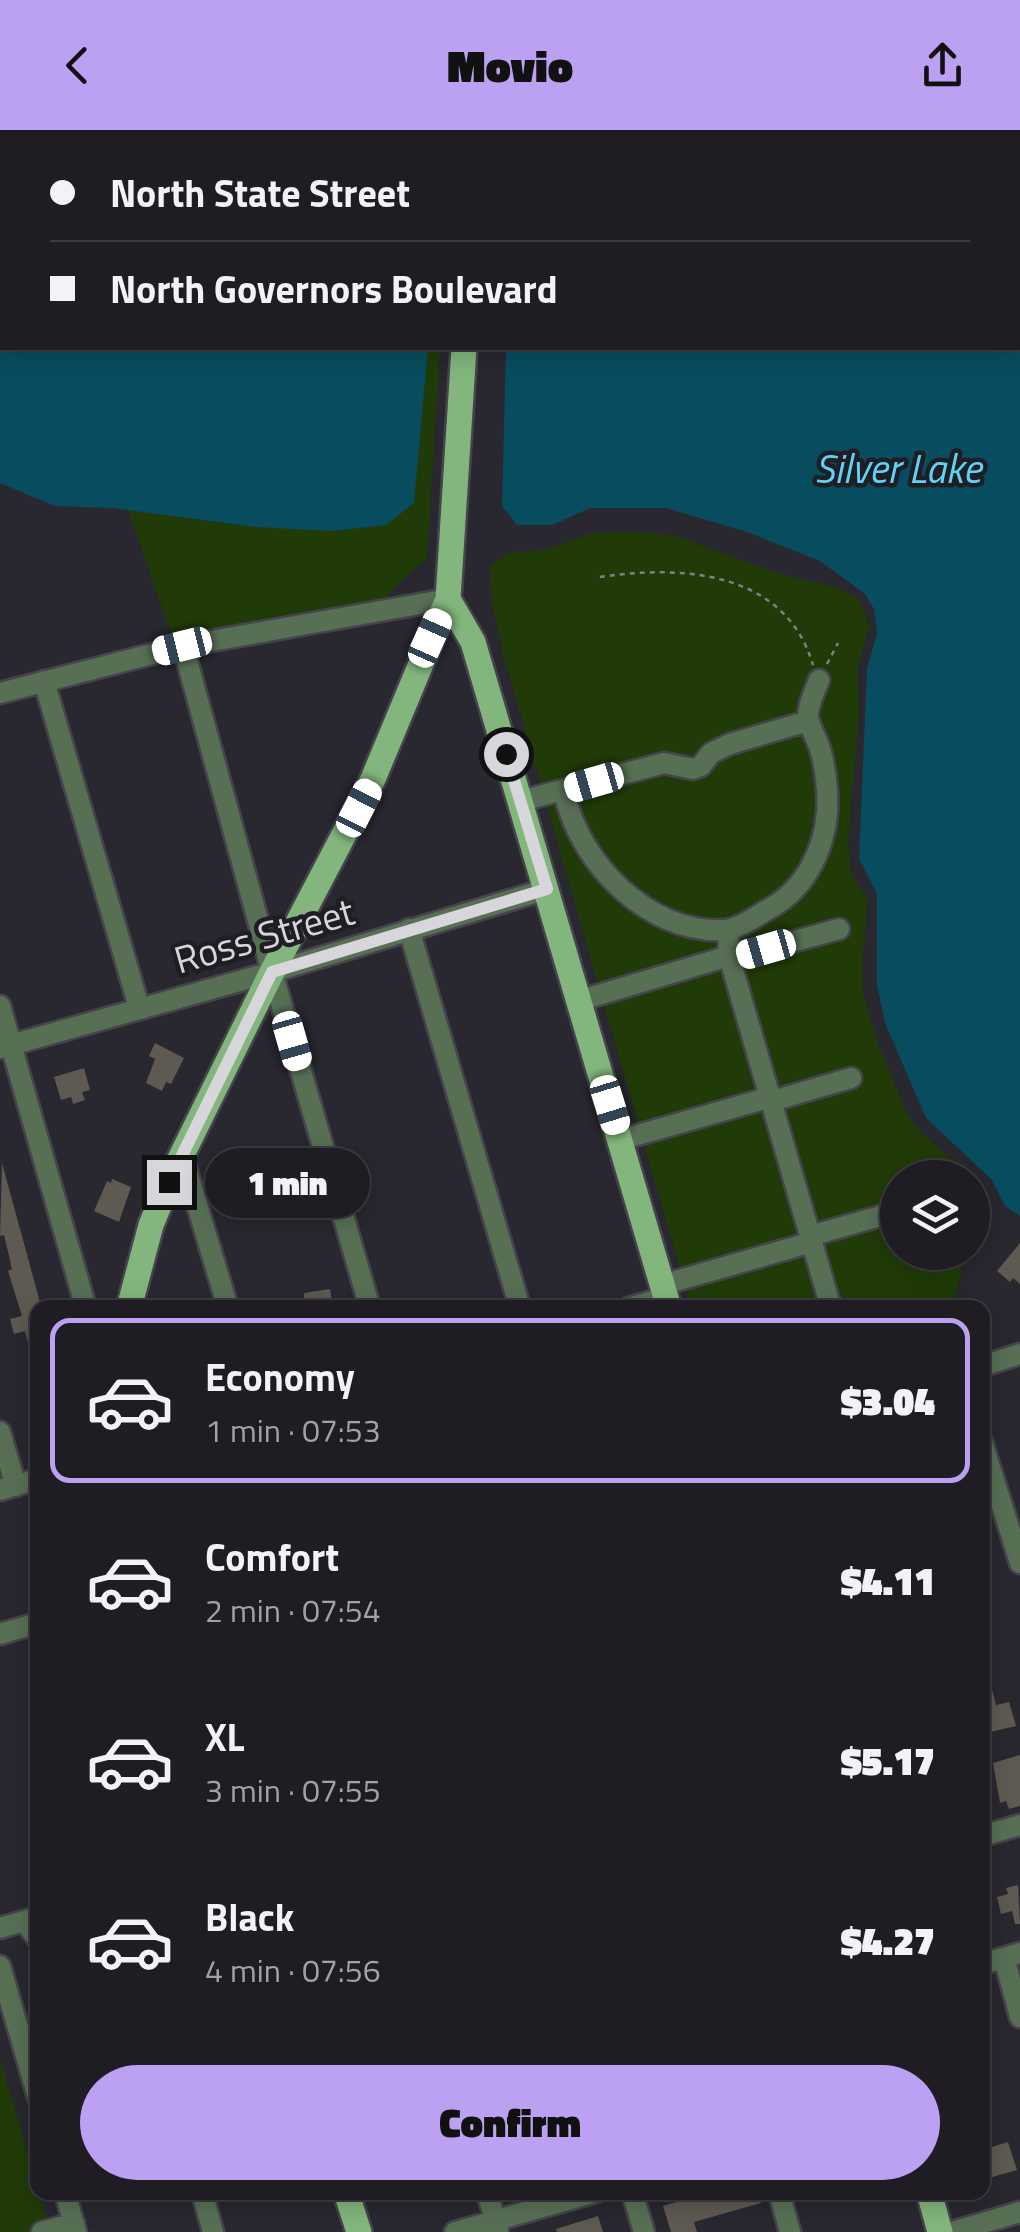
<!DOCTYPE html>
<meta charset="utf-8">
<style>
body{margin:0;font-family:"Titillium Web",sans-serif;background:#27262b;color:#f1f3f6;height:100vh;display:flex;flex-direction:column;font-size:38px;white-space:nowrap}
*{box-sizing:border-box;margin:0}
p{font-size:32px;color:#a1a2a6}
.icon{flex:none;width:55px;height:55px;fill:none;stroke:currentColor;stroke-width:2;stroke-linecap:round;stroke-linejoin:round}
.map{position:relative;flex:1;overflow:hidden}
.panel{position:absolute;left:30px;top:1170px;width:960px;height:900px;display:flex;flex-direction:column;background:#1f1d23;border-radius:20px;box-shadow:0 5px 25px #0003,0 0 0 2px #3c3b41}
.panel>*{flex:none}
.hud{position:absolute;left:0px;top:0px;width:1020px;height:220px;box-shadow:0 5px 25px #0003,0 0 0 2px #3c3b41;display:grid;align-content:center;height:220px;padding:0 50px;background:#1f1d23}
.controls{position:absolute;left:880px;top:1030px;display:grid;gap:20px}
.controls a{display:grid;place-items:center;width:110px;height:110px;border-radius:50%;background:#1f1d23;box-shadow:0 5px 25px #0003,0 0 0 2px #3c3b41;font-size:50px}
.end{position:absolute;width:45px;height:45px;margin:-22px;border:12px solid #d7d6db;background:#111;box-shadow:0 0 0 5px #111}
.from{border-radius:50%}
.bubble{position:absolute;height:70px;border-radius:35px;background:#1f1d23;box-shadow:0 5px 25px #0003,0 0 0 2px #3c3b41;font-size:32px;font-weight:800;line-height:70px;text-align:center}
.car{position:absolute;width:30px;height:60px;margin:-30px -15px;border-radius:12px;box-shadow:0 0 8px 2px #0007;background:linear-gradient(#fff 24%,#345 0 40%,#fff 0 76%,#345 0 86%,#fff 0)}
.hud b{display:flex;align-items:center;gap:35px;height:95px;font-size:38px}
.hud b+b{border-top:2px solid #3c3b41}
.hud i{width:25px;height:25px;background:#f1f3f6}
ul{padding:18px 0 0;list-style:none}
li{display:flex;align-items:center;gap:30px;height:165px;margin:0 20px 15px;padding:0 30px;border:5px solid transparent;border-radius:20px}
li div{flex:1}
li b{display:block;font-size:38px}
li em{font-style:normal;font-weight:800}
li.selected{border-color:#bca0f2}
li>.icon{width:90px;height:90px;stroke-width:1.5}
.cta{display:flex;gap:20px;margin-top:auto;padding:20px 50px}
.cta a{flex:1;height:115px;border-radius:60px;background:#bca0f2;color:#111;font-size:40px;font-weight:800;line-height:115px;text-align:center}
header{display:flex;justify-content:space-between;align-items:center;height:130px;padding:0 50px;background:#bca0f2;color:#111;font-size:45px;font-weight:800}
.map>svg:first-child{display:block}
.green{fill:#203b08}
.water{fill:#084d5f}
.building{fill:#5e5951}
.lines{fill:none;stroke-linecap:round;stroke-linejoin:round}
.minor-casing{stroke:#45434b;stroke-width:25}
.major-casing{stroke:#45434b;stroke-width:30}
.path{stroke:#817f86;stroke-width:2.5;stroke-dasharray:5 5;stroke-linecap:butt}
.minor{stroke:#577054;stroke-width:20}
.major{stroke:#83b67d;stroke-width:25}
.route{stroke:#d7d6db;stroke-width:12}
.labels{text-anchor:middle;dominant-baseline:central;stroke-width:9;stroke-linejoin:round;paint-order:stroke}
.street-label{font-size:38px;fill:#d7d6db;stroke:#1f1e25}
.water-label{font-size:40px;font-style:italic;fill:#5ed3f6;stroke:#1f1e25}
</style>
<header><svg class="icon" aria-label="back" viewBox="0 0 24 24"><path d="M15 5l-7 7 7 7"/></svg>Movio<svg class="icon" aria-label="share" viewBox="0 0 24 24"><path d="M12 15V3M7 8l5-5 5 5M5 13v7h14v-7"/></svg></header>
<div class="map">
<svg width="1020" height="2102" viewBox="0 0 1020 2102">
<rect width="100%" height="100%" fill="#29272f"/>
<!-- green -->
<path class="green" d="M428 218H440L427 427 385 468 172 506 128 380 256 397 414 373Z
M644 402 678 407 778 443 841 459 857 468 864 480 869 497 857 540 859 585 848 712 851 743 868 770 862 835 863 865 879 916 907 984 923 1005 975 1049 973 1073 972 1048H898V1122L965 1123 953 1177H691L503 524 492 472 490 438 493 433 512 422 544 420 592 403Z
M0 1928 51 2102H0Z"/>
<!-- water -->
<path class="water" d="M0 0H438L2 2V218H428L414 373 386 395 333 401 256 397 112 378 55 376 0 353Z
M511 0H1020V1086L1005 1076 991 1049 926 988 885 893 877 855V764L859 729 867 538 877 504 874 479 865 464 820 431 747 402 666 378H590L553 395H517L502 376 506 218H1018V2Z"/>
<!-- building -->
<path class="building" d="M155 913 184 928 171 954 166 952 162 961 146 953 155 929 149 926Z
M84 938 90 960 82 962 85 970 73 974 71 967 61 970 54 947Z
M2 1033 40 1172 38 1173V1231H33L25 1201 14 1204 10 1189 22 1186 8 1141 12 1139 4 1105 0 1106Z
M112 1049 131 1057 119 1092 94 1081 107 1051 111 1053Z
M1020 1113V1154L1013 1148 1010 1152 997 1141Z
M330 1159 333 1178H305L304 1163Z
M987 1540 996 1575 1009 1572 1016 1596 982 1604V1541Z
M1020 1625V1676L1009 1679 1006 1671 1000 1673 993 1633Z
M1018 1755 1020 1794H1015L1012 1781 1001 1784 997 1767 1008 1764 1006 1758Z
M1008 2012 1017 2040 982 2050V2020Z
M711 2062H758L761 2073 694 2092 697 2102H671L663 2076Z
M598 2086 603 2102H557L556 2099Z"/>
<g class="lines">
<defs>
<path id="minor" d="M183 516 272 842 370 1178
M44 551 139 877
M0 563 183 516 448 469
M564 661C578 732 648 804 724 800 736 800 754 788 765 781 783 772 799 757 809 740 831 702 831 664 821 622 818 610 809 598 808 586 808 574 815 561 819 550
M521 671 664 633 693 639 701 636 711 623 730 614 808 591
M409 799 520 1178
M728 800 729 826 831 1178
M730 829 839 799
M578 871 729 826
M0 876 86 1178
M0 918 272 842 547 759
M772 971 851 948
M620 1010 771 967
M182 1025 228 1178
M810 1106 898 1081
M662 1155 812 1112
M628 1178 666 1167
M982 1236 1020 1224
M0 1302 16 1356
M982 1312 1020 1433
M0 1360 38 1349
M0 1504 38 1493
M982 1706 1020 1695
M24 1791 38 1809
M0 1798 38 1787
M1004 1828 1020 1887
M982 1834 1020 1823
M0 1836 38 1967
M65 2062 76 2102
M202 2062 213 2102
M487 2062 498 2100
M632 2062 644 2102
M779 2062 790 2102
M42 2102 74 2093
M455 2102 596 2062
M952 2102 1020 2082"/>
<path id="major" d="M475 2V0
M464 218 448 469 473 512 669 1178
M129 1178 151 1095 169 1051 272 842 373 649 448 469
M346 2062 359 2102
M929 2062 940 2102"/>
</defs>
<!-- minor casing -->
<use href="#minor" class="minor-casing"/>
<!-- major casing -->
<use href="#major" class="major-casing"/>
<!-- path -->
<path class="path" d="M600 447C681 435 785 440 813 535
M827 534 838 513"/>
<!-- minor -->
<use href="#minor" class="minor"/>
<!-- major -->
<use href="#major" class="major"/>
</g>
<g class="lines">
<!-- route -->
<path class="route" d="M169 1052 272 842 547 759 506 624"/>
</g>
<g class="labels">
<!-- street labels -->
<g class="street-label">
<text transform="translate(264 805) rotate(-16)">Ross Street</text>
</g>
<!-- water labels -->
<g class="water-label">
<text x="898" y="338">Silver Lake</text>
</g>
</g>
</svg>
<div class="controls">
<a><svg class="icon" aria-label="layers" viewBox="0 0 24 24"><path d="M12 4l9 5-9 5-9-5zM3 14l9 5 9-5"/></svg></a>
</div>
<i class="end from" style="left:506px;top:624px"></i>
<i class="end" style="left:169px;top:1052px"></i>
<div class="bubble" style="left:205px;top:1018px;width:165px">1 min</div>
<i class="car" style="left:430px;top:508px;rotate:24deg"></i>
<i class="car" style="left:182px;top:516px;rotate:256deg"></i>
<i class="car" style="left:594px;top:652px;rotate:254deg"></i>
<i class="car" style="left:359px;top:678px;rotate:27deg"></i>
<i class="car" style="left:766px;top:819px;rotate:254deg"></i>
<i class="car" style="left:292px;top:911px;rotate:164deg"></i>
<i class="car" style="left:610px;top:975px;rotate:163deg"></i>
<div class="hud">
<b><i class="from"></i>North State Street</b>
<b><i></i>North Governors Boulevard</b>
</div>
<section class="panel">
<ul>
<li class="selected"><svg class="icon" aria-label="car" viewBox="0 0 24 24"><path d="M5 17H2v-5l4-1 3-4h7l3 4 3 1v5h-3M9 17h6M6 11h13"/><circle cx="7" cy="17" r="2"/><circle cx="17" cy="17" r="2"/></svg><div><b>Economy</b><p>1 min · 07:53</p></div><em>$3.04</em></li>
<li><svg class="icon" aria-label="car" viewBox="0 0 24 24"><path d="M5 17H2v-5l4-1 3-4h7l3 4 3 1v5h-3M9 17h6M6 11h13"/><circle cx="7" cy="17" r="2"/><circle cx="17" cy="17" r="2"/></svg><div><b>Comfort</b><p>2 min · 07:54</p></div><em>$4.11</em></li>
<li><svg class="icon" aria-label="car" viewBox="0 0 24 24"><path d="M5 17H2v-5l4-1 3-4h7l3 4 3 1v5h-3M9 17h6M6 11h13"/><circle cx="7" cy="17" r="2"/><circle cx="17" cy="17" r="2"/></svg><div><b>XL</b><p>3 min · 07:55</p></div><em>$5.17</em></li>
<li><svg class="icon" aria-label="car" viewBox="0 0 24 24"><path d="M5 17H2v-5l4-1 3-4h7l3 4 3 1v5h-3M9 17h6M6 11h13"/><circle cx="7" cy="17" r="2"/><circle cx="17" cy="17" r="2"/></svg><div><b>Black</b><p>4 min · 07:56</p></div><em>$4.27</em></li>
</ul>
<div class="cta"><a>Confirm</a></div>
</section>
</div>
